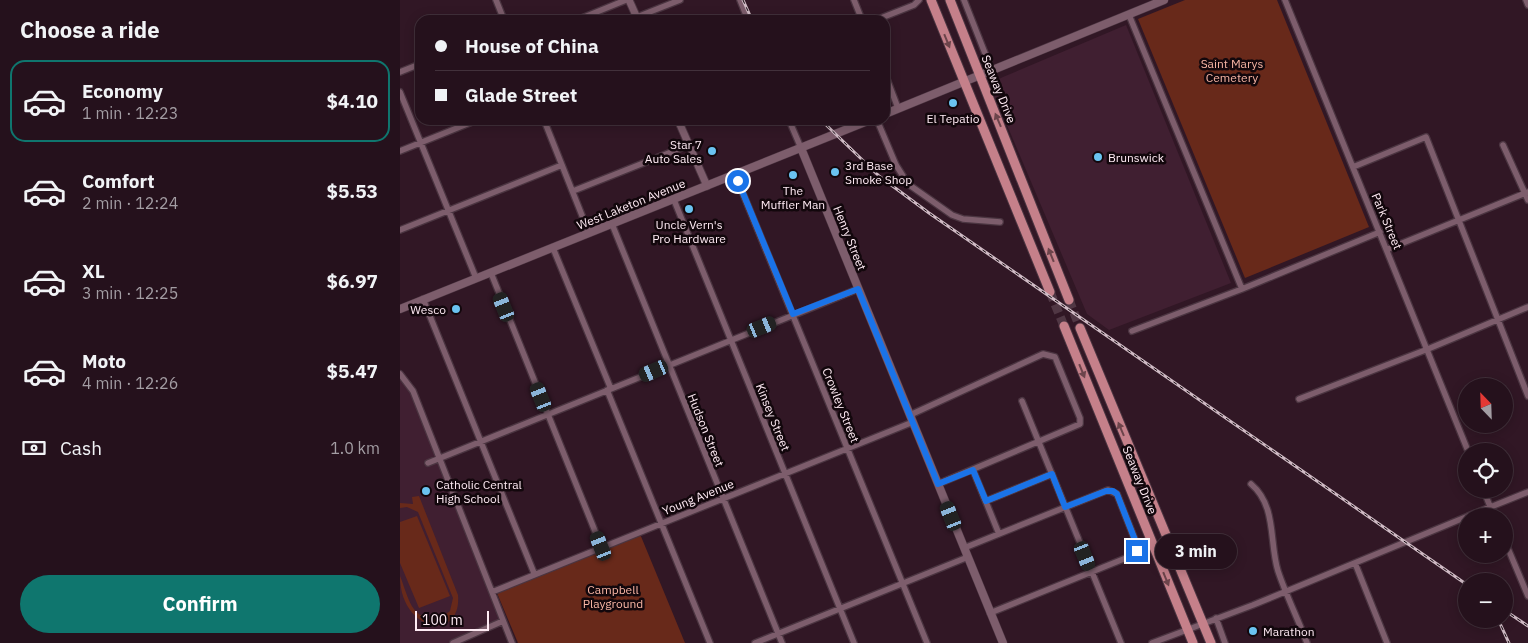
<!DOCTYPE html>
<meta charset="utf-8">
<style>
body{margin:0;font-family:"IBM Plex Sans",sans-serif;background:#2d1a25;color:#f1f3f6;height:100vh;display:flex;flex-direction:column;font-size:19px;white-space:nowrap}
*{box-sizing:border-box;margin:0}
p{font-size:16px;color:#a39da3}
.icon{flex:none;width:28px;height:28px;fill:none;stroke:currentColor;stroke-width:2;stroke-linecap:round;stroke-linejoin:round}
.map{position:relative;flex:1;overflow:hidden}
.details{display:flex;flex-direction:column;background:#25111c;width:400px}
.details>*{flex:none}
.guide{position:absolute;left:15px;top:15px;width:475px;height:110px;border-radius:15px;box-shadow:0 2px 12px #0003,0 0 0 1px #42313b;display:grid;align-content:center;height:110px;padding:0 20px;background:#25111c}
.needle{width:32px;rotate:337deg}
.buttons{position:absolute;left:1058px;top:378px;display:grid;gap:10px}
.buttons a{display:grid;place-items:center;width:55px;height:55px;border-radius:50%;background:#25111c;box-shadow:0 2px 12px #0003,0 0 0 1px #42313b;font-size:25px}
.scale{position:absolute;left:15px;bottom:12px;width:74px;box-sizing:border-box;padding-left:5px;border:2px solid #ffebf4;border-top:0;font-size:14px;line-height:18px;white-space:nowrap;color:#ffebf4;-webkit-text-stroke:4px #12070c;paint-order:stroke}
.end{position:absolute;width:22px;height:22px;margin:-11px;border:6px solid #1a73e8;background:#fff;box-shadow:0 0 0 2px #fff}
.from{border-radius:50%}
.bubble{position:absolute;height:35px;border-radius:18px;background:#25111c;box-shadow:0 2px 12px #0003,0 0 0 1px #42313b;font-size:16px;font-weight:700;line-height:35px;text-align:center}
.car{position:absolute;width:15px;height:30px;margin:-15px -8px;border-radius:6px;box-shadow:0 0 4px 1px #0007;background:linear-gradient(#222 24%,#8ab4d8 0 40%,#222 0 76%,#8ab4d8 0 86%,#222 0)}
.guide b{display:flex;align-items:center;gap:18px;height:48px;font-size:19px}
.guide b+b{border-top:1px solid #42313b}
.guide i{width:12px;height:12px;background:#f1f3f6}
ul{padding:0;list-style:none}
li{display:flex;align-items:center;gap:15px;height:82px;margin:0 10px 8px;padding:0 10px;border:2px solid transparent;border-radius:15px}
li div{flex:1}
li b{display:block;font-size:19px}
li em{font-style:normal;font-weight:700}
li.selected{border-color:#0f766e}
li>.icon{width:45px;height:45px;stroke-width:1.5}
h2{padding:0 20px;font-size:22px;line-height:60px}
.pay{display:flex;align-items:center;gap:12px;height:55px;padding:0 20px;font-size:19px}
.pay p{margin-inline-start:auto}
.primary-button{display:flex;gap:10px;margin-top:auto;padding:10px 20px}
.primary-button a{flex:1;height:58px;border-radius:30px;background:#0f766e;color:#fff;font-size:20px;font-weight:700;line-height:58px;text-align:center}
main{display:flex;flex:1;min-height:0}
.map>svg:first-child{display:block}
.built{fill:#401f31}
.green{fill:#68291a}
.lines{fill:none;stroke-linecap:round;stroke-linejoin:round}
.trunk-tunnel{stroke:#503744;stroke-width:9;stroke-dasharray:9 4.5;stroke-linecap:butt}
.minor-casing{stroke:#4b3541;stroke-width:8}
.tertiary-casing{stroke:#4b3541;stroke-width:9}
.secondary-casing{stroke:#4b3541;stroke-width:9}
.trunk-casing{stroke:#4b3541;stroke-width:11}
.minor{stroke:#7d5d6c;stroke-width:5.5}
.tertiary{stroke:#7d5d6c;stroke-width:7}
.secondary{stroke:#7d5d6c;stroke-width:8}
.trunk{stroke:#c5808a;stroke-width:9}
.rail-casing{stroke:#cfbac4;stroke-width:3}
.rail{stroke:#12070c;stroke-width:1;stroke-dasharray:4;stroke-linecap:butt}
.oneway{fill:#6c444b}
.route{stroke:#1a73e8;stroke-width:6}
.poi-dot{fill:#6ac3f1;stroke:#12070c;stroke-width:2}
.labels{text-anchor:middle;dominant-baseline:central;stroke-width:5;stroke-linejoin:round;paint-order:stroke}
.park-label{font-size:12px;fill:#f9b6a5;stroke:#12070c}
.street-label{font-size:12px;fill:#ffebf4;stroke:#12070c}
.poi-label{font-size:12px;fill:#ffebf4;stroke:#12070c;text-anchor:start}
</style>
<main>
<section class="details">
<h2>Choose a ride</h2>
<ul>
<li class="selected"><svg class="icon" aria-label="car" viewBox="0 0 24 24"><path d="M5 17H2v-5l4-1 3-4h7l3 4 3 1v5h-3M9 17h6M6 11h13"/><circle cx="7" cy="17" r="2"/><circle cx="17" cy="17" r="2"/></svg><div><b>Economy</b><p>1 min · 12:23</p></div><em>$4.10</em></li>
<li><svg class="icon" aria-label="car" viewBox="0 0 24 24"><path d="M5 17H2v-5l4-1 3-4h7l3 4 3 1v5h-3M9 17h6M6 11h13"/><circle cx="7" cy="17" r="2"/><circle cx="17" cy="17" r="2"/></svg><div><b>Comfort</b><p>2 min · 12:24</p></div><em>$5.53</em></li>
<li><svg class="icon" aria-label="car" viewBox="0 0 24 24"><path d="M5 17H2v-5l4-1 3-4h7l3 4 3 1v5h-3M9 17h6M6 11h13"/><circle cx="7" cy="17" r="2"/><circle cx="17" cy="17" r="2"/></svg><div><b>XL</b><p>3 min · 12:25</p></div><em>$6.97</em></li>
<li><svg class="icon" aria-label="car" viewBox="0 0 24 24"><path d="M5 17H2v-5l4-1 3-4h7l3 4 3 1v5h-3M9 17h6M6 11h13"/><circle cx="7" cy="17" r="2"/><circle cx="17" cy="17" r="2"/></svg><div><b>Moto</b><p>4 min · 12:26</p></div><em>$5.47</em></li>
</ul>
<div class="pay"><svg class="icon" aria-label="cash" viewBox="0 0 24 24"><path d="M3 7h18v10H3z"/><circle cx="12" cy="12" r="2"/></svg>Cash<p>1.0 km</p></div>
<div class="primary-button"><a>Confirm</a></div>
</section>
<div class="map">
<svg width="1128" height="643" viewBox="0 0 1128 643">
<rect width="100%" height="100%" fill="#311725"/>
<!-- built -->
<path class="built" d="M726 25 831 283 709 330 687 314 593 92 595 81 603 77Z
M0 374 13 391 103 621 51 643H0Z"/>
<!-- green -->
<path class="green" d="M785 0H877L969 227 845 278 738 19Z
M19 496 58 595C62 643 0 632 0 576 9 598 10 619 38 620L50 611 53 598 18 512 7 507 0 508V503L13 504 12 497Z
M17 516 50 596 19 608 0 563V522Z
M240 534 285 643H118L97 593Z"/>
<g class="lines">
<!-- trunk-tunnel -->
<path class="trunk-tunnel" d="M650 292 664 326
M669 300 680 328"/>
<defs>
<path id="minor" d="M96 0 104 20
M340 0 348 20
M454 0 462 20
M564 0 592 71
M885 0 1068 451
M1126 0 1128 5
M729 15 842 289
M237 17 280 0
M177 20 226 0
M476 20 514 5 519 0
M0 72 20 64
M485 74 498 108
M0 92 76 278
M144 120 189 233
M389 120 401 148
M477 120 496 165 508 184 552 215 563 219 600 222
M1103 145 1128 200
M0 151 77 120
M953 167 1026 137 1128 396
M335 174 527 643
M173 191 289 145
M274 200 454 643
M212 224 382 643
M0 230 162 165
M153 248 211 389
M988 249 1128 192
M91 273 201 546
M23 299 134 573
M732 331 842 289 980 232
M0 374 13 391 112 643
M207 390 310 643
M899 399 1028 349 1128 307
M622 401 721 643
M510 415 643 354 655 357 680 418V424L538 484
M28 463 458 289
M573 470 599 534
M851 484C877 506 869 542 878 571 886 595 898 619 907 643
M1083 489 1094 516
M586 501 652 474
M1068 516 1128 492
M1104 539 1128 596
M564 548 708 490 717 494 737 545V551L731 556 590 613
M955 563 987 643
M92 592 513 422
M816 618 825 643
M53 643 103 621
M355 643 568 557
M752 643 853 605 1066 517"/>
<path id="tertiary" d="M229 0 238 20
M278 120 307 186"/>
<path id="secondary" d="M485 114 764 0
M401 148 603 643
M0 309 470 120"/>
<path id="trunk" d="M531 0 650 292
M550 0 669 300
M664 326 793 643
M680 328 811 643"/>
</defs>
<!-- minor casing -->
<use href="#minor" class="minor-casing"/>
<!-- tertiary casing -->
<use href="#tertiary" class="tertiary-casing"/>
<!-- secondary casing -->
<use href="#secondary" class="secondary-casing"/>
<!-- trunk casing -->
<use href="#trunk" class="trunk-casing"/>
<!-- minor -->
<use href="#minor" class="minor"/>
<!-- tertiary -->
<use href="#tertiary" class="tertiary"/>
<!-- secondary -->
<use href="#secondary" class="secondary"/>
<!-- trunk -->
<use href="#trunk" class="trunk"/>
<defs>
<path id="rail" d="M343 0 352 20
M421 120 479 176 529 213 1066 584
M1104 610 1128 626
M1098 619 1109 643"/>
</defs>
<!-- rail casing -->
<use href="#rail" class="rail-casing"/>
<!-- rail -->
<use href="#rail" class="rail"/>
</g>
<!-- one-way arrows -->
<defs><path id="oneway-solid" d="M-6-.8H1V-3.2L6.5 0L1 3.2V.8H-6Z" transform="scale(1.25)"/></defs>
<g class="oneway">
<use href="#oneway-solid" transform="translate(547 41) rotate(68)"/>
<use href="#oneway-solid" transform="translate(598 120) rotate(-113)"/>
<use href="#oneway-solid" transform="translate(651 255) rotate(-112)"/>
<use href="#oneway-solid" transform="translate(682 371) rotate(68)"/>
<use href="#oneway-solid" transform="translate(721 429) rotate(-113)"/>
<use href="#oneway-solid" transform="translate(766 579) rotate(68)"/>
</g>
<g class="lines">
<!-- route -->
<path class="route" d="M338 181 393 314 458 289 538 484 573 470 586 501 652 474 665 507 706 491H713L717 494 737 545V551"/>
</g>
<!-- markers -->
<g class="poi-dot">
<circle cx="553" cy="103" r="5"/>
<circle cx="312" cy="151" r="5"/>
<circle cx="698" cy="157" r="5"/>
<circle cx="435" cy="172" r="5"/>
<circle cx="393" cy="175" r="5"/>
<circle cx="289" cy="209" r="5"/>
<circle cx="56" cy="309" r="5"/>
<circle cx="26" cy="491" r="5"/>
<circle cx="853" cy="631" r="5"/>
</g>
<g class="labels">
<!-- park labels -->
<g class="park-label">
<text x="832" y="63">Saint Marys<tspan x="832" dy="14">Cemetery</tspan></text>
<text x="213" y="589">Campbell<tspan x="213" dy="14">Playground</tspan></text>
</g>
<!-- street labels -->
<g class="street-label">
<text transform="translate(599 89) rotate(68)">Seaway Drive</text>
<text transform="translate(231 204) rotate(-22)">West Laketon Avenue</text>
<text transform="translate(987 221) rotate(67)">Park Street</text>
<text transform="translate(450 238) rotate(68)">Henry Street</text>
<text transform="translate(441 405) rotate(68)">Crowley Street</text>
<text transform="translate(373 417) rotate(68)">Kinsey Street</text>
<text transform="translate(306 430) rotate(68)">Hudson Street</text>
<text transform="translate(740 480) rotate(68)">Seaway Drive</text>
<text transform="translate(298 497) rotate(-22)">Young Avenue</text>
</g>
<!-- poi labels -->
<g class="poi-label">
<text x="553" y="118" text-anchor="middle">El Tepatio</text>
<text x="302" y="144" text-anchor="end">Star 7<tspan x="302" dy="14">Auto Sales</tspan></text>
<text x="708" y="157">Brunswick</text>
<text x="445" y="165">3rd Base<tspan x="445" dy="14">Smoke Shop</tspan></text>
<text x="393" y="190" text-anchor="middle">The<tspan x="393" dy="14">Muffler Man</tspan></text>
<text x="289" y="224" text-anchor="middle">Uncle Vern's<tspan x="289" dy="14">Pro Hardware</tspan></text>
<text x="46" y="309" text-anchor="end">Wesco</text>
<text x="36" y="484">Catholic Central<tspan x="36" dy="14">High School</tspan></text>
<text x="863" y="631">Marathon</text>
</g>
</g>
</svg>
<div class="buttons">
<a><svg class="needle" viewBox="-14 -14 28 28"><path d="M0-13l5 13h-10z" fill="#e53935"/><path d="M0 13l5-13h-10z" fill="#a39da3"/></svg></a>
<a><svg class="icon" aria-label="locate" viewBox="0 0 24 24"><circle cx="12" cy="12" r="6"/><path d="M12 2v4M12 18v4M2 12h4M18 12h4"/></svg></a>
<a>+</a>
<a>−</a>
</div>
<div class="scale">100 m</div>
<i class="end from" style="left:338px;top:181px"></i>
<i class="end" style="left:737px;top:551px"></i>
<div class="bubble" style="left:755px;top:534px;width:82px">3 min</div>
<i class="car" style="left:104px;top:307px;rotate:338deg"></i>
<i class="car" style="left:362px;top:327px;rotate:68deg"></i>
<i class="car" style="left:254px;top:371px;rotate:247deg"></i>
<i class="car" style="left:141px;top:397px;rotate:338deg"></i>
<i class="car" style="left:551px;top:516px;rotate:338deg"></i>
<i class="car" style="left:201px;top:546px;rotate:338deg"></i>
<i class="car" style="left:685px;top:556px;rotate:158deg"></i>
<div class="guide">
<b><i class="from"></i>House of China</b>
<b><i></i>Glade Street</b>
</div>
</div>
</main>
